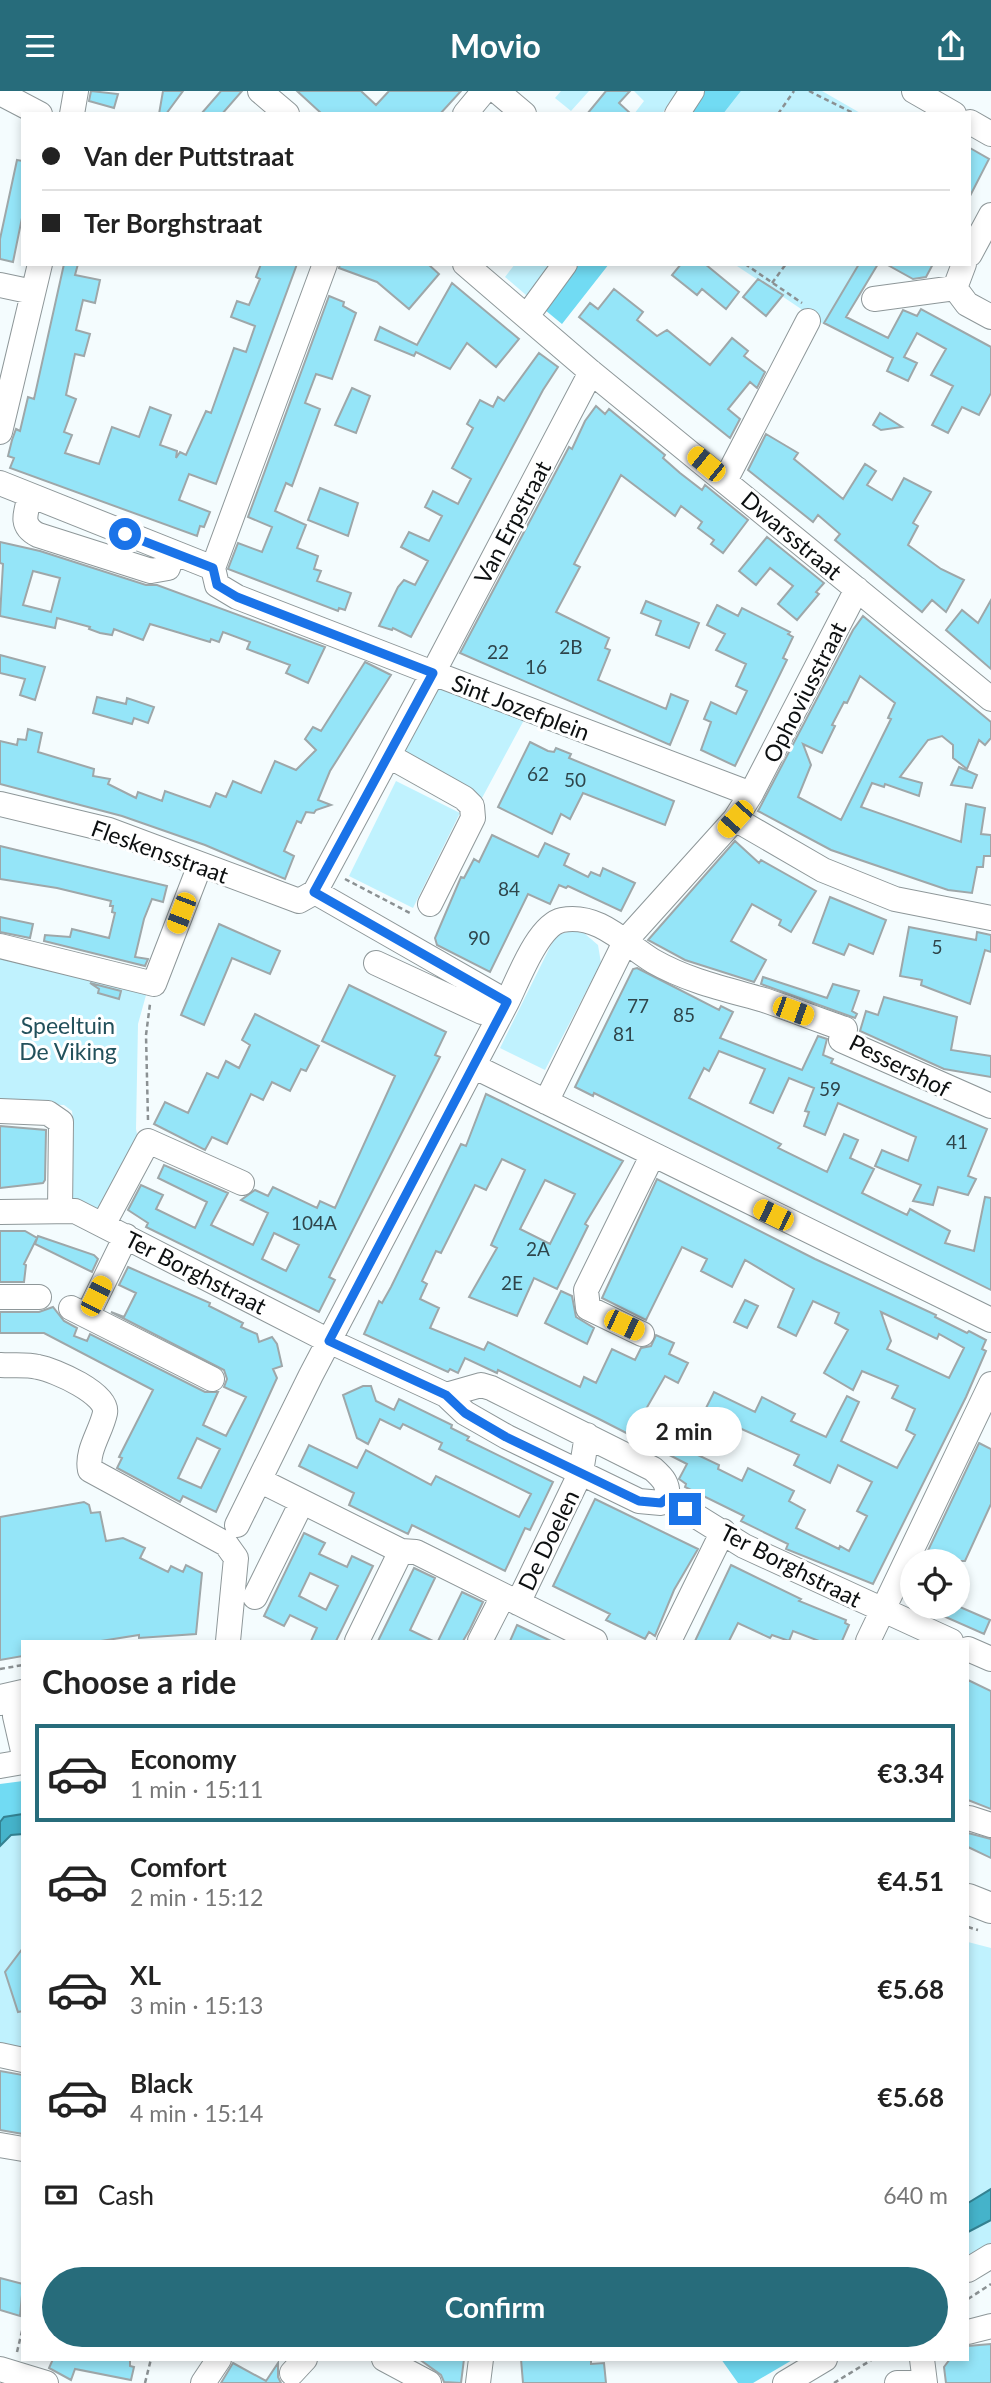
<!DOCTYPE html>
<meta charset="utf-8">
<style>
body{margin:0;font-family:Lato,sans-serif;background:#f2f2f2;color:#222;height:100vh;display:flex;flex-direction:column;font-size:26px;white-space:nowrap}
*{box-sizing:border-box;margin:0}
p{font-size:23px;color:#767676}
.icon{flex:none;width:38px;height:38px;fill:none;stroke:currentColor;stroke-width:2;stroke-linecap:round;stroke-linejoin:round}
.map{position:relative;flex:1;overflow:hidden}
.panel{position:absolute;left:21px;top:1549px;width:948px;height:721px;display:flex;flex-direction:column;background:#fff;border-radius:0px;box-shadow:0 4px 10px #0003}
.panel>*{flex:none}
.guide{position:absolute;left:21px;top:21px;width:950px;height:154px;border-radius:0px;box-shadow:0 4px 10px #0003;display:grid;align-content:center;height:154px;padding:0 21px;background:#fff}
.controls{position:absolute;left:900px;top:1458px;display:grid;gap:14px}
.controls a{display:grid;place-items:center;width:70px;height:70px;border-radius:50%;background:#fff;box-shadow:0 4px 10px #0003;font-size:35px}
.end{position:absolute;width:32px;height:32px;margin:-16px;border:9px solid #1a73e8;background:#fff;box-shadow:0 0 0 4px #fff}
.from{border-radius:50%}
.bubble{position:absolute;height:49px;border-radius:24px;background:#fff;box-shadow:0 4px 10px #0003;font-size:23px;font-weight:700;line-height:49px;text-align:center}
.car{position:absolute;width:21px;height:42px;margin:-21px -10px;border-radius:9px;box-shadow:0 0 5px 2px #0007;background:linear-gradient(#f5c518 24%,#345 0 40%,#f5c518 0 76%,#345 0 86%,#f5c518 0)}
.guide b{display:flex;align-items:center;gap:24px;height:66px;font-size:26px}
.guide b+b{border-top:2px solid #e0e0e0}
.guide i{width:18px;height:18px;background:#222}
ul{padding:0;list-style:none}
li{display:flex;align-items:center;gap:21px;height:98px;margin:0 14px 10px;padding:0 7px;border:4px solid transparent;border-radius:0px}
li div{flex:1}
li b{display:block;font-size:26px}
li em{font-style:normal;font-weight:700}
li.current{border-color:#276c7b}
li>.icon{width:63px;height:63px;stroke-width:1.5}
h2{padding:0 21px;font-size:32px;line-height:84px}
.pay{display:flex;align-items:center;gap:18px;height:77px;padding:0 21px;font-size:26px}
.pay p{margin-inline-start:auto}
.primary-button{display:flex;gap:14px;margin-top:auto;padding:14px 21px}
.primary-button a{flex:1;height:80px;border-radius:42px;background:#276c7b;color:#fff;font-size:28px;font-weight:700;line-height:80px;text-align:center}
header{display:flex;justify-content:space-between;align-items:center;height:91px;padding:0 21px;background:#276c7b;color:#fff;font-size:32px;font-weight:700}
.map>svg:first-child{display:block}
.green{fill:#c0f2fe}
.forest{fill:#71dbf3}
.water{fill:#45b3ca;stroke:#348292;stroke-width:2}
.building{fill:#95e5f8;stroke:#9ea7a9;stroke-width:2;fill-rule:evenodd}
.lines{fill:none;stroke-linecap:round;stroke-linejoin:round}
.minor-casing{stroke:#8e9799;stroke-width:26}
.major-casing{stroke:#8e9799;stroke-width:32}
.path{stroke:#8b9193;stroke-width:2.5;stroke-dasharray:5 3.5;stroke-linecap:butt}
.minor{stroke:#fff;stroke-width:24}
.major{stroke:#fff;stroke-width:30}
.route{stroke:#1a73e8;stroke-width:9}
.labels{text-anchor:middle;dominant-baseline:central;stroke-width:6;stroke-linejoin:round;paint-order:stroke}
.number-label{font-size:19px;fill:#2f454b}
.street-label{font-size:23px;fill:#0d1011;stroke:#fff}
.park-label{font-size:23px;fill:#23515c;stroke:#fff}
</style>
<header><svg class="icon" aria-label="menu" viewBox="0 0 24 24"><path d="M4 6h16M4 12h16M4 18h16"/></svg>Movio<svg class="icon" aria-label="share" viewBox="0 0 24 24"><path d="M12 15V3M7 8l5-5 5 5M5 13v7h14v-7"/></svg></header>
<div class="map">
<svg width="991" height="2292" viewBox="0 0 991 2292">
<rect width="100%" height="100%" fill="#f4fcfe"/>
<!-- green -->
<path class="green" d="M561 0H589L571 20 555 7Z
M634 0H677L662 23H634L644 10Z
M741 0H822L862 23H723Z
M515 173H558L533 210 505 186Z
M734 173H858L825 234Z
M432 594 524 629 482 707 401 660Z
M396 690 460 722 413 817 349 785Z
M572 840 584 842 598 854 601 872 545 979 500 957 551 854 557 844Z
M0 862 148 897 138 933 136 1038 139 1054 102 1125 68 1109 74 1037 72 1020 64 1014 0 1012Z
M23 1743V1962L0 1958V1755L11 1744Z
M968 1851 991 1857V2098L968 2112Z
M991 2129V2152L968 2166V2141Z"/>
<!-- forest -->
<path class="forest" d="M702 0H741L723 23H688Z
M579 173H609L562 233 545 219Z
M23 1690V1723L4 1726 0 1731V1693Z
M721 2268H794L753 2292H738Z"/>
<!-- water -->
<path class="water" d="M23 1723V1743L11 1744 0 1755V1731L4 1726Z
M991 2098V2129L968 2141V2112Z"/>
<!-- building -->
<path class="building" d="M91 0 118 3 114 17 89 10Z
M163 0H183L166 23H159Z
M221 0H242L222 23H201Z
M297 0H361L376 14 389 0H461L440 23H322Z
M606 0H630L619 12 631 23H587Z
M970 57 989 68 970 105Z
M17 69 23 70V122L13 171 0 168V148Z
M64 173H78L75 184 100 189 95 212 83 209 76 239 90 243 84 265 75 263 66 304 76 308 64 341 72 344 65 362 99 373 112 336 139 346 150 316 171 324 160 354 177 360 176 367 180 361 186 364 206 320 211 322 234 257 246 261 255 235 231 226 237 210 249 214 260 188 256 186 261 173H297L216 393 189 383 179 409 210 421 204 436 200 435 197 445 10 377 14 367 8 365 12 349 16 338 20 340 28 306 34 308Z
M340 173H428L439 183 409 218 377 191 339 177Z
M681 173H705L739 201 726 218 702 198 697 204 672 184Z
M859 173H878L846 226 888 247 903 219 917 225 921 218 991 256V302L979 324 962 316 948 342 932 334 953 295 931 284 946 258 917 242 904 266 917 272 908 290 887 280 893 267 824 232Z
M886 173H933L926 186 913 188Z
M758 188 783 204 766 225 743 206Z
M452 192 519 248 496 276 467 252 450 278 416 261 414 265 375 249 380 236 417 254Z
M614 198 643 221 637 229 657 245 667 239 710 274 732 247 748 260 744 265 765 281 757 297 750 291 728 318 740 328 730 347 579 226 590 212 598 218Z
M329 205 344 211 343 215 356 222 332 288 316 283 305 312 320 318 292 395 286 392 275 420 306 434 297 457 318 465 314 478 321 480 317 490 351 502 345 519 339 517 338 520 228 478 238 452 262 461 272 436 248 426Z
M539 262 558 276 543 299 411 546 393 537 392 539 379 535 398 496 404 489 415 494 428 470 401 456 409 441 429 450 442 425 425 416 433 400 458 413 471 388 452 377 473 337 467 333 480 309 493 316 498 306 504 310Z
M352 297 370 305 356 342 335 334Z
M596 315 605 323 609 318 665 364 663 367 680 382 702 399 705 394 748 429 723 462 711 453 714 449 698 437 702 431 681 415 675 425 621 384 574 473 580 476 556 521 609 547 605 557 610 559 598 589 666 618 671 603 688 610 670 654 460 562 569 356 572 358 585 330Z
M880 322 902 336 881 339 873 334Z
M766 343 798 362 794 368 843 408 865 373 876 380 867 394 892 409 904 387 931 401 913 432 918 435 908 454 941 478 964 489 946 521 932 509 922 521 835 449 840 443 818 424 813 431 748 379Z
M320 397 358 412 348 445 308 429Z
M767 446 824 492 816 501 819 503 797 529 778 513 793 495 770 477 756 494 739 480Z
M0 451 40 460 146 494H157L325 556 308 592 286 582 290 574 247 558 250 551 223 541 219 551 211 548 210 551 150 533 143 549 114 538 112 544 100 542 89 538 90 536 57 527 55 537 0 525 3 473 0 472ZM33 480 60 487 51 521 23 514Z
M991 509V578L946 539 962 519 978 532Z
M646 510 699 532 689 557 656 544 661 530 641 522Z
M717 514 738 525 742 517 790 541 788 543 793 546 783 567 787 569 735 675 701 659 711 631 704 628 711 611 736 623 747 600 736 595 746 573 716 559 725 543 707 534Z
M863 525 991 631V647L985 654 979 649 967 678 953 667V654L942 645 928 649 900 686 922 692 919 705 885 693 884 696 872 692 861 716 961 751 966 713 985 717 981 743 991 744V765H984L983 776H977L972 802 948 799 831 759 758 720 853 539ZM860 585 895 612 888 627 891 628 841 729 798 706 811 674 803 653 822 662 835 635 832 634 844 611 847 612Z
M0 564 45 576 35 609 20 604 25 588 0 582Z
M365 571 391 584 330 680 318 709 331 714 316 719 314 722 306 721 301 732 297 730 284 760 294 765 285 788 205 754 122 725 0 693V650L17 654 18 648 26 649 28 638 42 642 38 661 94 678 93 685 110 688 108 693 136 707 138 701 162 710 165 700 210 716 216 702 226 706 233 690 261 702 275 670 296 679 316 659 305 648 313 636 321 640Z
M97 606 126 613 127 607 154 616 148 632 134 627 132 633 93 622Z
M530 651 548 660 554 661 556 657 571 663 569 667 674 710 665 734 583 702 570 728 561 723 552 743 498 716Z
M959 676 977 684 972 697 951 694Z
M492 744 538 766 545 752 569 763 564 774 588 786 591 781 600 785 603 777 635 792 621 820 568 795 566 797 559 794 550 813 528 803 490 881 437 854 435 847 461 786 464 787 474 768 479 771Z
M735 750 759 772 761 769 816 800 791 841 779 834 781 829 752 813 731 850 766 869 754 891 685 869 648 849Z
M0 755 167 795 163 811 152 808 144 828 135 866 148 868 145 875 44 850 45 844 70 846 72 838 109 847 115 822 112 821 113 815H110L111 810 57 797 0 788Z
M830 806 886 829 873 863 849 853 844 864 813 852Z
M0 826 33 833 30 847 0 841Z
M219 833 280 860 270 883 232 867 204 934 181 924Z
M909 836 976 849 977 841 991 844V861L985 859 970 913 921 894 922 889 900 885Z
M637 877 719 919 721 915 733 921 720 947 802 979 818 945 827 948 823 964 833 968 831 972 987 1038 968 1085 976 1088 968 1104 938 1096 933 1114 913 1110 921 1094 875 1075 882 1059 908 1070 916 1046 838 1012 825 1044 804 1035 809 1021 805 1020 814 997 789 987 773 1022 750 1012 765 978 719 960 709 980 704 977 689 1007 781 1053 778 1057 827 1081 844 1043 858 1049 850 1067 874 1078 862 1102 907 1124 910 1118 950 1140 945 1152 974 1160 985 1106 991 1107V1199L594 1002 593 1005 575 996 633 878Z
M763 886 827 907 833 893 859 900 852 920 857 923 855 927 761 893Z
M90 892 121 900 119 908 98 902 99 898Z
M349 894 446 941 435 964 440 966 329 1186 335 1189 319 1221 146 1136 148 1132 128 1119 141 1094 163 1104 156 1118 195 1137 207 1111 158 1087 164 1074 228 1102 211 1134 253 1154 268 1122 241 1109 255 1099 268 1105 273 1096 317 1117 320 1110 335 1117 395 985 322 950ZM274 1142 299 1154 286 1180 262 1168Z
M884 906 957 926 951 959 991 965V986L944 978 860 940 866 920 878 924Z
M255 923 319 955 306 980 301 978 290 1000 272 991 263 1009 251 1003 227 1053 212 1046 205 1059 154 1033 165 1011 188 1022 207 982 218 987 226 970 239 977 250 954 242 949Z
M486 1003 623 1070 585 1133 588 1135 557 1198 534 1187 517 1225 469 1206 497 1157 491 1154 525 1079 502 1068 486 1099 475 1094 441 1162 436 1160 422 1190 427 1193 420 1208 439 1217 430 1237 484 1259 488 1251 580 1296 584 1286 596 1292 612 1258 635 1269 641 1257 651 1255 656 1244 674 1252 669 1263 688 1272 678 1292 665 1285 646 1318 691 1341 683 1357 719 1374 718 1378 742 1390 748 1377 794 1400 789 1410 805 1419 796 1437 839 1458 840 1455 849 1460 867 1425 857 1420 872 1391 838 1374 830 1392 794 1374 799 1364 704 1321 714 1301 755 1321 762 1306 795 1323 791 1330 826 1346 847 1305 859 1311 841 1350 897 1377 915 1344 906 1339 915 1318 892 1307 898 1295 862 1280 853 1299 824 1282 848 1239 835 1232 839 1222 813 1210 796 1245 778 1236 794 1198 745 1169 732 1196 701 1180 707 1168 682 1156 646 1229 602 1207 657 1088 815 1168 936 1224 935 1226 967 1242 969 1240 986 1249 982 1258 986 1260 966 1306 873 1493 786 1458 788 1453 741 1430 744 1425 685 1396 686 1393 679 1388 687 1373 599 1328 498 1279 497 1282 465 1267 458 1282 450 1278 448 1281 364 1243 379 1210 382 1212 391 1196 461 1053 466 1055ZM545 1089 575 1103 550 1153 520 1138ZM881 1221 937 1248 939 1243 964 1257 949 1287 887 1258 891 1250Z
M0 1035 46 1039 45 1089 43 1092 0 1097Z
M0 1140H25L37 1147 24 1173 26 1174 24 1191H0Z
M38 1145 94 1164 98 1168 92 1181 35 1153Z
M128 1176 210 1212 209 1215 243 1232 241 1236 257 1243 259 1251 272 1246 277 1253 282 1275 273 1278 277 1287 216 1421 183 1405 180 1411 117 1377 122 1367 119 1366 153 1299 44 1242H0V1221H39L53 1216 64 1230 77 1237 74 1245 87 1250 90 1243 205 1301H218L203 1334 226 1345 246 1306 224 1296 227 1288 224 1279 111 1221 124 1226 136 1202 119 1194ZM197 1347 220 1358 201 1397 178 1387Z
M561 1200 572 1205 576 1226 594 1237 587 1253 545 1232Z
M745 1209 758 1215 747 1237 734 1231Z
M363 1295H371L376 1310 394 1319 399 1308 452 1334 451 1337 469 1346 467 1349 553 1391 530 1439 525 1437 505 1480 412 1434 408 1443 349 1414 354 1402 299 1375 309 1354 357 1377 366 1359 431 1394 436 1385 519 1426 531 1403 439 1358 442 1352 403 1333 400 1338 380 1328 368 1353 357 1347 343 1304Z
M979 1352 991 1358V1413L965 1470H923Z
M595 1408 698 1458 674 1499 655 1545 649 1541 645 1548 637 1544 606 1529 610 1523 553 1495Z
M84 1411 89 1414 91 1422 100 1421 106 1450 123 1447 145 1457 140 1467 168 1481 171 1475 183 1481 186 1474 202 1482 196 1543 139 1547V1544L101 1550H23V1565L0 1569V1426Z
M304 1442 325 1452 319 1463 347 1476 352 1465 373 1475 336 1550H311L317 1537 290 1524 284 1535 264 1525ZM310 1482 338 1495 326 1519 299 1505Z
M731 1474 801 1508 799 1510 846 1529 845 1532 849 1534 842 1550H819L793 1540 789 1550 772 1544 770 1547 738 1532 729 1550H695Z
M414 1477 435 1487 410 1539 433 1550H378Z
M462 1501 483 1511 470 1538 463 1550H438Z
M923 1516H960L990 1529 984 1543Z
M517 1534 551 1550H510Z
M968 1589 991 1600V1718L968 1709Z
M968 1742 991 1748V1767L968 1756Z
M23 1857V1920L18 1921 5 1881Z
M0 1980 23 1984V2043L0 2039Z
M0 2187 23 2193 20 2225 0 2219Z
M991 2253V2292H946L944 2276 950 2268H968V2255Z
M53 2268H130V2275L134 2276 131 2289 75 2278 71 2289 49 2277Z
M419 2268H464L461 2292 444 2291 441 2284Z
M521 2268H591V2273L604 2272 606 2292H523Z
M233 2272 266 2290 278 2272V2286L281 2292H221Z"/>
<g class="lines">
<defs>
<path id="minor" d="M260 0 287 23
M497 0 524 23
M914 0 954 23
M0 2 40 23
M72 23 76 0
M465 23 484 0
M677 23 692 0
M970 31 991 43
M970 163 991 124
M465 173 591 281 991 608
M964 173 955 197 967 213 991 226
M0 194 33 201
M874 208 955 197
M527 225 565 173
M0 341 40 173
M726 388 808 230
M0 392 213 477 217 494 237 506 433 582 591 281
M30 406C25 423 20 435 38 444L151 480 168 477 173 462
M213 477 325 173
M389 665 464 707 472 715 473 727 430 813
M751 703 857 498
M0 713 109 739 299 810 315 801
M735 728 823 779 895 808 991 827
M0 855 154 893 200 774
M376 872 482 921
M475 976 991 1229
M546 1011 626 849 735 728 751 703 433 582 315 801 507 911C518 889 538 834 562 829 599 822 625 853 653 870 688 890 725 898 764 909 791 918 818 929 845 938L841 949 991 1015
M0 1020 48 1022 61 1031 60 1120
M0 1121 75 1120 329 1250 446 1304 465 1322 507 1346 639 1410 661 1412 667 1407
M103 1134 148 1050 242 1092
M0 1206H39
M71 1217 212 1288
M87 1225 126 1145
M642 1243 588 1217 586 1199 652 1065
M0 1274C12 1275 26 1273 38 1276 55 1279 109 1303 105 1322 101 1341 86 1360 90 1379L226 1453 236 1467 228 1550
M446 1304 481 1294 491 1297 653 1378C663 1387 669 1393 667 1407
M259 1389 401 1460 416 1461 595 1550
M667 1407 744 1455 951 1550
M237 1434 311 1284 507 911
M255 1506 301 1413
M518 1512 581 1381 587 1344
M357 1550 401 1460
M480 1550 503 1505
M669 1550 723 1440
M868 1550 991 1293
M968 1558 991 1568
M15 1625 23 1660
M0 1675 23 1671
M969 1727 991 1734
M0 1964 23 1969
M0 2054 23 2058
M968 2179 991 2165
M968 2241 991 2235
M384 2268 429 2292
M922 2268 925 2292
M0 2278 46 2292
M292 2282 305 2268
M203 2292 219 2268
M478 2292 481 2268
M785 2292 825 2268
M897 2292H911"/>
<path id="major" d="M0 1609 23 1604
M968 1808 991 1817"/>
</defs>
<!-- minor casing -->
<use href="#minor" class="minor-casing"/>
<!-- major casing -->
<use href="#major" class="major-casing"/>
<!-- path -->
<path class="path" d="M809 0 855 23
M778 23 794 0
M745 173 802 212
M772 192 786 173
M345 788 410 822
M148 1029 146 944 150 913
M0 1578 23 1574
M968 1836 978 1839
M968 2208 991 2193
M17 2261 23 2236
M145 2292 151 2268
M834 2292 873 2268"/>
<!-- minor -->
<use href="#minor" class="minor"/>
<!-- major -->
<use href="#major" class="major"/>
</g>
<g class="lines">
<!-- route -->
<path class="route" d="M125 443 213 477 217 494 237 506 433 582 314 801 507 911 329 1250 446 1304 465 1322 506 1346 639 1410 661 1412 667 1407 685 1418"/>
</g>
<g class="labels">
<!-- number labels -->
<g class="number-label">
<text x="571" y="555">2B</text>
<text x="498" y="560">22</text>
<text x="536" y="575">16</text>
<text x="538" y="682">62</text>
<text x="575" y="688">50</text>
<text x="509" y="797">84</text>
<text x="479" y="846">90</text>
<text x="937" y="855">5</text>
<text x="638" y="914">77</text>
<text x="684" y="923">85</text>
<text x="624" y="942">81</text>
<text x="830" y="997">59</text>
<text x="957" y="1050">41</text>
<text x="314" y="1131">104A</text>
<text x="538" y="1157">2A</text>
<text x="512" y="1191">2E</text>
</g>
<!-- street labels -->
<g class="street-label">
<text transform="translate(512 431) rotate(-62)">Van Erpstraat</text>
<text transform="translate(792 444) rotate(40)">Dwarsstraat</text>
<text transform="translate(804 601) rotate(-63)">Ophoviusstraat</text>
<text transform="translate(521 616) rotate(21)">Sint Jozefplein</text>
<text transform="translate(160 760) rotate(20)">Fleskensstraat</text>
<text transform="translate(900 974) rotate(27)">Pessershof</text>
<text transform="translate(196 1181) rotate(27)">Ter Borghstraat</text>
<text transform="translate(548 1449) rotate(-64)">De Doelen</text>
<text transform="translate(791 1474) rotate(27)">Ter Borghstraat</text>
</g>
<!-- park labels -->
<g class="park-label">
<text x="68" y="934">Speeltuin<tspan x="68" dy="26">De Viking</tspan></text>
</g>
</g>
</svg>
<div class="controls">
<a><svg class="icon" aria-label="locate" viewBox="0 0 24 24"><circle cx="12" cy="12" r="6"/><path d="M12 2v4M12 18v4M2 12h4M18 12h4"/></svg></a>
</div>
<i class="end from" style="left:125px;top:443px"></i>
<i class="end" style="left:685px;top:1418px"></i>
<div class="bubble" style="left:626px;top:1316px;width:116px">2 min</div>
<i class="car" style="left:706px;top:373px;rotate:309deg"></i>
<i class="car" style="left:735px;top:728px;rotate:222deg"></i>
<i class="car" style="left:181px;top:822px;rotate:201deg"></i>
<i class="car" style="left:793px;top:920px;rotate:110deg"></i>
<i class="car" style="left:773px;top:1124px;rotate:296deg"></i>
<i class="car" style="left:96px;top:1205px;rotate:27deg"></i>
<i class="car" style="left:624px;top:1234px;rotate:115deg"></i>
<div class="guide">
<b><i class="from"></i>Van der Puttstraat</b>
<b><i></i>Ter Borghstraat</b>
</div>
<section class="panel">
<h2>Choose a ride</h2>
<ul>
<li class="current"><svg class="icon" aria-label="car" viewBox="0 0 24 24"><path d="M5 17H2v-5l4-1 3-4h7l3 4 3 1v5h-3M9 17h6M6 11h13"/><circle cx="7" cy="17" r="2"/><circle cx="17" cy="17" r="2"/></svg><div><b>Economy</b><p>1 min · 15:11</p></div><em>€3.34</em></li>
<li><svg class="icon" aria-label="car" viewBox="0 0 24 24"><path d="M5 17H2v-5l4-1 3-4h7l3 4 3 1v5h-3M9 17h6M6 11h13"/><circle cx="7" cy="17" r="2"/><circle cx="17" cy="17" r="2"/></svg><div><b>Comfort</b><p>2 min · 15:12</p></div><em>€4.51</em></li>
<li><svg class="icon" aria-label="car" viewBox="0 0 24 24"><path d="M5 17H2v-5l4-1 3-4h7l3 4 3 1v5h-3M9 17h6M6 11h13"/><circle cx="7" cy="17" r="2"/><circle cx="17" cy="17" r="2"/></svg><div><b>XL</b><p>3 min · 15:13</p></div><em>€5.68</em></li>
<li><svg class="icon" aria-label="car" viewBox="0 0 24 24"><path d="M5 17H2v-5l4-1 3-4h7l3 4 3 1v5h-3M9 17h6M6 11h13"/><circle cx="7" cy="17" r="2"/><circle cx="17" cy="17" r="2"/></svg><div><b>Black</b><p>4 min · 15:14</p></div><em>€5.68</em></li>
</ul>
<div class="pay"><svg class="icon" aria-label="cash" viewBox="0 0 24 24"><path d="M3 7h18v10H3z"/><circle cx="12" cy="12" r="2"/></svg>Cash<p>640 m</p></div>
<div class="primary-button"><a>Confirm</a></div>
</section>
</div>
